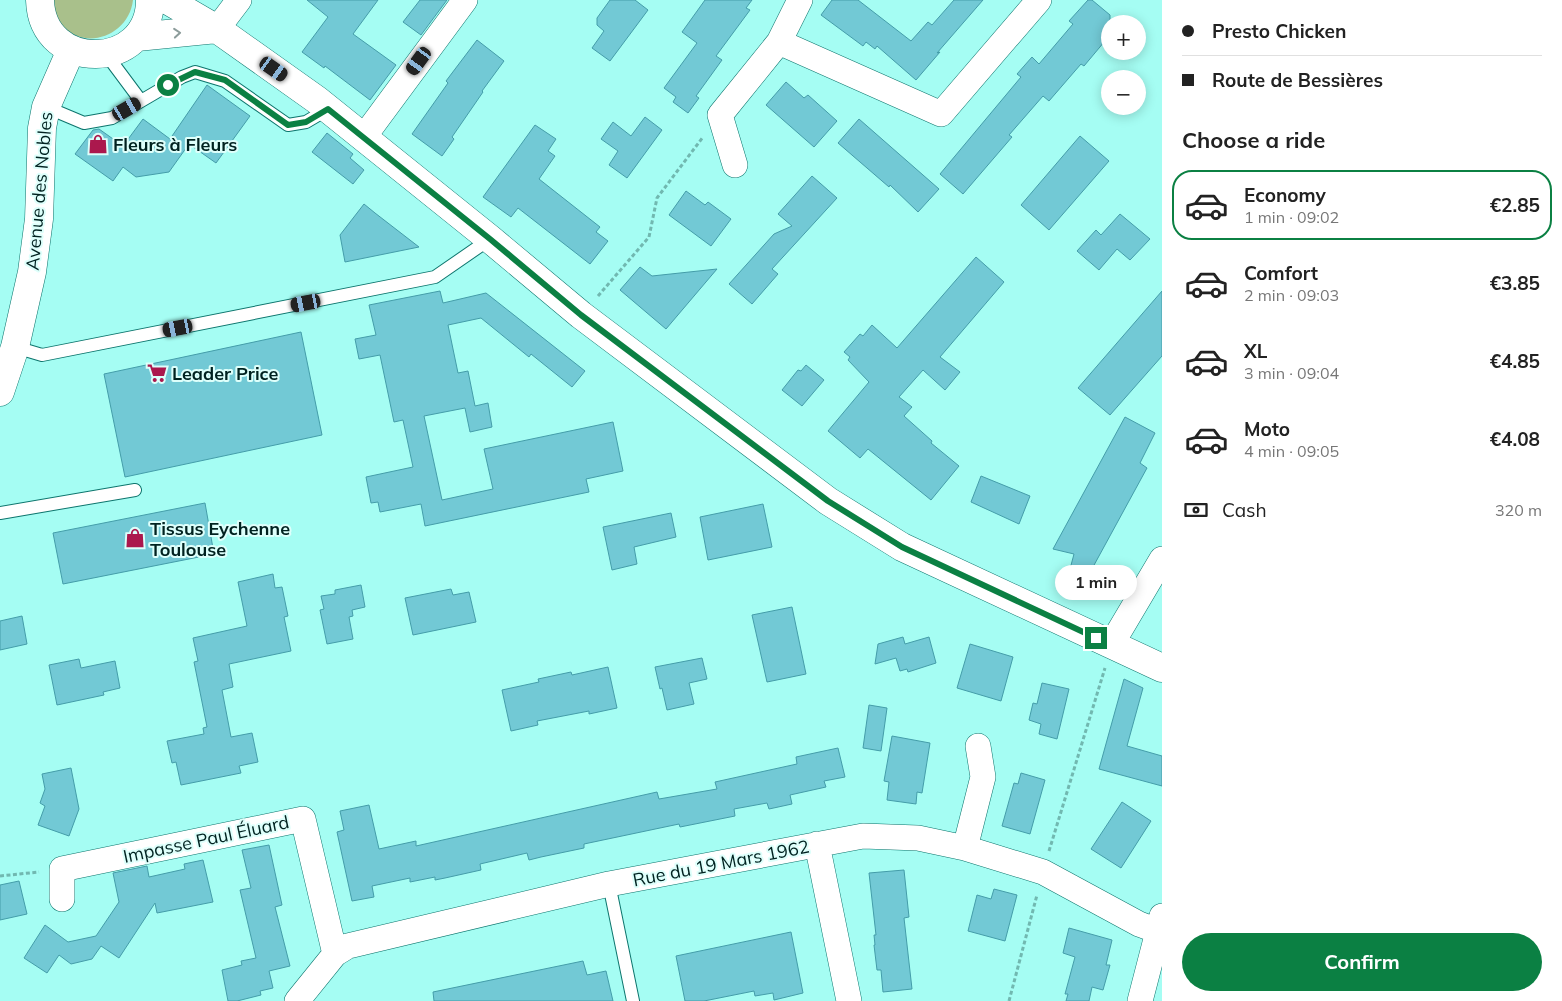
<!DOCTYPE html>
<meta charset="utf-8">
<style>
body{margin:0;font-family:Mulish,sans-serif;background:#f2f2f2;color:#222;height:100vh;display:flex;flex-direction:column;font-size:19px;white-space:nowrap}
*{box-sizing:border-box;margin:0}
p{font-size:16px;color:#767676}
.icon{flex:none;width:28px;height:28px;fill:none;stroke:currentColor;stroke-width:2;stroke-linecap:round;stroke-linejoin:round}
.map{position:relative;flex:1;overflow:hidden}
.drawer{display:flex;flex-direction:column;background:#fff;width:400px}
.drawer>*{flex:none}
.guide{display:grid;align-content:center;height:110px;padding:0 20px;background:#fff}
.tools{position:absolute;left:1101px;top:15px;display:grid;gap:10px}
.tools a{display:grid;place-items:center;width:45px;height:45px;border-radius:50%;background:#fff;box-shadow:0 2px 12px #0003;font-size:25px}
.end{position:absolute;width:22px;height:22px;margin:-11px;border:6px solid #0b8043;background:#fff;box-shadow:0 0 0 2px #fff}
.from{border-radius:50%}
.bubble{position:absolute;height:35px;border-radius:18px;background:#fff;box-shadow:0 2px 12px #0003;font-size:16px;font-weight:700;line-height:35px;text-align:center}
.car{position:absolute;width:15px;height:30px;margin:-15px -8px;border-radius:6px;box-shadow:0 0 4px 1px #0007;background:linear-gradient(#222 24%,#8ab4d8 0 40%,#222 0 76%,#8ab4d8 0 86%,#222 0)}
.guide b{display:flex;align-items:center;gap:18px;height:48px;font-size:19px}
.guide b+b{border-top:1px solid #e0e0e0}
.guide i{width:12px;height:12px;background:#222}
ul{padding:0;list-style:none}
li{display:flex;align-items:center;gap:15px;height:70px;margin:0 10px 8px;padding:0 10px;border:2px solid transparent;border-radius:20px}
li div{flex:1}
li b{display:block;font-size:19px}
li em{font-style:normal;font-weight:700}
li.active{border-color:#0b8043}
li>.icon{width:45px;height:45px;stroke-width:1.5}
h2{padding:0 20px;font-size:22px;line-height:60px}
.pay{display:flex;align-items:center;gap:12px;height:55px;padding:0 20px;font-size:19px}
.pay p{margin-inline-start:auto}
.action{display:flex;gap:10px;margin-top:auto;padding:10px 20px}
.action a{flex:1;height:58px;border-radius:30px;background:#0b8043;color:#fff;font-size:20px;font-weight:700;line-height:58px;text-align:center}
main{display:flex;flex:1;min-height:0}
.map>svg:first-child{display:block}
.green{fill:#a9c08b}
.building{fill:#72c9d5;stroke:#449da9}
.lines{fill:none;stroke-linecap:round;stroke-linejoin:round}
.lane-casing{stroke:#0d756d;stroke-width:14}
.street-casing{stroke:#0d756d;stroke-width:26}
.secondary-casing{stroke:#0d756d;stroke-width:29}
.path{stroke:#71b8b0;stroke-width:3;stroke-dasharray:4 2.5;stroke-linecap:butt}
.lane{stroke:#fff;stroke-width:12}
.street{stroke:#fff;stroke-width:25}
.secondary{stroke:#fff;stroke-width:28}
.oneway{stroke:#8c9c9b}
.route{stroke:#0b8043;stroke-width:6}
.labels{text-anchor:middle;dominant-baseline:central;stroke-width:4;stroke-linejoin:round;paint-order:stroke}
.poi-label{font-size:18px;font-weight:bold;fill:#002220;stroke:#defffb;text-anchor:start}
.street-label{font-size:18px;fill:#002220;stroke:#defffb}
</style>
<main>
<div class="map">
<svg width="1162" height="1001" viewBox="0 0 1162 1001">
<rect width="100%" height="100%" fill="#a5fdf3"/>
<!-- green -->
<path class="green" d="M52 0H133C129 38 78 54 58 19 55 13 54 6 52 0Z"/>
<!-- building -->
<path class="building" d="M307 0H378L353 34 396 65 370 100 325 66 324 68 302 52 328 17Z
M420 0H447L421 35 403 22Z
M610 0H635L648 10 610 61 592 48 604 31 597 25V18Z
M705 0H752L746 8 750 10 716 56 722 60 696 96 699 98 688 113 673 102 676 97 664 88 697 43 682 32Z
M832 0H858L911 41 928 22 932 25 954 0H983L937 53 940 52 916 80 877 46 875 49 866 42 863 46 821 15Z
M1088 0H1092L1110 15V35L1084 66 1081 64 1049 101 1043 96 1009 135 1012 137 963 194 940 174 1021 77 1017 74 1032 57 1039 64 1073 24 1069 21Z
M477 40 504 61 482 91 483 92 452 137 454 139 442 156 412 134 448 83 446 81Z
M786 82 804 98 808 95 837 121 814 147 766 105Z
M207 85 250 116 216 163 189 144 169 172 136 177 123 167 113 181 75 154 93 130 99 129 123 146 143 119 170 139Z
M645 117 662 130 627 178 609 165 618 151 601 139 613 122 631 136Z
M859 119 939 189 918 212 890 185 889 187 838 143Z
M535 125 556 139 548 151 555 156 539 179 600 227 596 232 608 241 590 264 518 208 511 217 483 197Z
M327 133 353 154 350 158 364 170 353 184 312 152Z
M1080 136 1109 161 1049 230 1021 205Z
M812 176 837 198 772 269 778 274 752 304 729 284 774 234 792 226 778 214Z
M686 191 705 205 708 202 731 219 711 246 669 215Z
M364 204 375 213 419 247 345 262 340 235Z
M1120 214 1150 239 1130 260 1117 249 1099 270 1077 251 1096 230 1101 235Z
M976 257 1004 282 940 357 960 372 945 390 923 370 899 397 912 407 904 416 932 441 931 443 959 466 931 500 868 449 860 458 828 431 869 382 848 360 850 357 844 352 860 334 863 336 872 325 897 348Z
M640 267 652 276 717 269 666 329 620 290Z
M440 291 443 303 486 293 585 371 572 387 531 354 529 357 481 318 448 325 458 373 468 371 475 406 488 403 492 427 470 432 465 408 424 416 442 500 493 489 484 449 613 422 623 471 586 479 589 492 425 526 421 504 380 512 378 502 371 503 366 477 413 467 403 420 394 422 380 355 359 359 355 339 376 335 369 305Z
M1162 291V356L1110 415 1078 388Z
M301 332 322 435 125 477 104 374Z
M806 365 824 380 802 406 782 390 798 370 801 371Z
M1125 417 1155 433 1140 463 1147 468 1087 578 1070 569 1074 554 1053 549Z
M981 476 1030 496 1019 524 971 502Z
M205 503 214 554 63 584 53 533Z
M763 504 772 547 708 560 700 517Z
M671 513 676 537 634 547 637 564 612 570 603 527Z
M273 574 275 588 282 587 288 616 284 617 291 651 229 664 233 687 222 690 231 737 252 733 258 762 239 766 241 773 181 785 176 762 172 763 167 741 204 734 203 728 207 727 194 662 198 661 193 638 247 626 238 582Z
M361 585 365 607 352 610 353 616 349 617 353 639 327 644 320 610 324 609 321 596 335 594V590Z
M451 589 453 595 469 592 476 622 413 635 405 598Z
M792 607 806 674 767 682 752 615Z
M22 616 27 644 0 650V621Z
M903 637 905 644 929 637 936 663 908 672 907 669 900 671 896 658 875 664 878 644Z
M970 644 1013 657 1001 701 957 688Z
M702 658 707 679 689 683 694 704 667 710 662 688 660 689 655 667Z
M79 659 81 668 115 661 120 688 103 692 104 695 57 705 49 665Z
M608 667 617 708 589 714V711L537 721 538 725 511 731 502 690 539 682 538 679 571 672 572 675Z
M1124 679 1143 688 1127 746 1162 756V786L1099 769Z
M1042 683 1069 689 1057 739 1039 734 1041 724 1029 720 1033 703 1037 704Z
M869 705 887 708 881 751 863 748Z
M892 736 930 743 922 793 917 792 916 804 887 800 889 782 884 781Z
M838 748 845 777 824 781 826 787 790 795 792 804 769 809 767 803 734 809 735 816 680 827 679 824 584 844V848L541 857 529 860 527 853 480 864 481 870 445 878 435 880V877L410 882V878L372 886 374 897 352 901 337 832 344 830 340 811 369 805 379 849 416 841V846L657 792 659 799 717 789 715 782 797 764 796 757Z
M71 768 79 809 69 836 38 825 45 806 40 803 45 789 42 774Z
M1021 773 1045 780 1030 834 1002 826 1014 783 1018 784Z
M1122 802 1151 821 1121 868 1091 849Z
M269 845 282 905 275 907 290 966 269 971 273 988 260 991 261 995 237 1001H228L222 970 242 965 241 961 256 958 240 890 251 888 242 850Z
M203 860 213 902 157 913 155 903 119 958 101 946 92 959 71 964 59 955 47 973 24 958 45 925 68 942 96 936 119 902 113 873 147 866 149 877 185 869 184 864Z
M904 870 909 917 904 918 912 989 883 992 881 970H877L874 945H875L874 935H876L869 873Z
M19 881 27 914 0 920V885Z
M994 889 1017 895 1005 941 968 931 977 895 991 899Z
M1069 928 1112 940 1106 965H1110L1103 990 1092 987 1089 1001H1066L1068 994H1065L1075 957 1063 953Z
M791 932 803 993 774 1000 773 993 755 996 754 991 704 1001H685L676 956Z
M583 961 587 975 606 971 613 1001H434L433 992Z"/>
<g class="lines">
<defs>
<path id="lane" d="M106 54 141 101
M46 107 84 123 112 118 182 77 195 72 225 81 288 125 306 122 328 109
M15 347 42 355 435 277 490 239
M0 513 135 490
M609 884 633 1001"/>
<path id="street" d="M217 29 239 0
M779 42 800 0
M363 138 465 0
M735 165 720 115 779 42 941 114 1039 0
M1111 645 1162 559
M817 844 849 1001
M965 848 983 777 978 746
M62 899V869L303 819 335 954
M297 1001 335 954 348 946 609 884 863 836 918 838 965 848 1043 872 1139 924 1158 931
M1140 1001 1162 916"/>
<path id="secondary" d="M40 0C42 73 150 71 150 0
M167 0 217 29 317 100 490 239 581 315 828 501 902 547 1162 668
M137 37 217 29
M0 392 15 347 32 272 39 219 42 128 46 107 71 50"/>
</defs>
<!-- lane casing -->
<use href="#lane" class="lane-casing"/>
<!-- street casing -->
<use href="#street" class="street-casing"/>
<!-- secondary casing -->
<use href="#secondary" class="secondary-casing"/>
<!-- path -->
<path class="path" d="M598 296 649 237 657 198 703 137
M1049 851 1105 668
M0 876 39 872
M1009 1001 1037 895"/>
<!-- lane -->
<use href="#lane" class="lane"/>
<!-- street -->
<use href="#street" class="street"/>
<!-- secondary -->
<use href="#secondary" class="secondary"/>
</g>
<!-- one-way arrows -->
<defs><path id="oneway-chevron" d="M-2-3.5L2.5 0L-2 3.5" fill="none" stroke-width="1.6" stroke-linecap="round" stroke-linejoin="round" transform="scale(1.25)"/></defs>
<use class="oneway" href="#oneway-chevron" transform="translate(177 33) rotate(-5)"/>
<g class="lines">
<!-- route -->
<path class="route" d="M168 85 195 72 225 80 288 125 306 122 328 109 490 239 581 315 828 501 902 547 1096 638"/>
</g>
<!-- icons -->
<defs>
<symbol id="shop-bare" viewBox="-9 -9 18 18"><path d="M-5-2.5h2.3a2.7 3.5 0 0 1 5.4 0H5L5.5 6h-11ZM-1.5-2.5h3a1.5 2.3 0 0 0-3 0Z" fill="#ab184d" stroke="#defffb" stroke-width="2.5" paint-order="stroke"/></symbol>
<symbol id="supermarket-bare" viewBox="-9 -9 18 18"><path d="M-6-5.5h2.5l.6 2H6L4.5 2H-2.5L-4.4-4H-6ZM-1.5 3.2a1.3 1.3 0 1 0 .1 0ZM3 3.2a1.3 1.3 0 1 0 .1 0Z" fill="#ab184d" stroke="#defffb" stroke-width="2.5" paint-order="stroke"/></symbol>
</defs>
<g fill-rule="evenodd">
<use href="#shop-bare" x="84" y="130" width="28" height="28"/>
<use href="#supermarket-bare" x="143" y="359" width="28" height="28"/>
<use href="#shop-bare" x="121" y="524" width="28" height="28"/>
</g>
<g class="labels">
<!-- poi labels -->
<g class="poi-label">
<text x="113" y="144">Fleurs à Fleurs</text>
<text x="172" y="373">Leader Price</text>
<text x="150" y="528">Tissus Eychenne<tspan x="150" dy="21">Toulouse</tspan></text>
</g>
<!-- street labels -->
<g class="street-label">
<text transform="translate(39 191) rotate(-85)">Avenue des Nobles</text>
<text transform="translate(206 839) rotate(-12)">Impasse Paul Éluard</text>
<text transform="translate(721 863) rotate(-11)">Rue du 19 Mars 1962</text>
</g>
</g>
</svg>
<div class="tools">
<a>+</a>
<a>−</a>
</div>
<i class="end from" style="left:168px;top:85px"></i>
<i class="end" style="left:1096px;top:638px"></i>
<div class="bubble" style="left:1055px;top:565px;width:82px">1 min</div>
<i class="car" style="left:419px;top:61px;rotate:216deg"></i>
<i class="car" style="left:274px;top:69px;rotate:125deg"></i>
<i class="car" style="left:127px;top:109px;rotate:60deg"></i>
<i class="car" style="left:306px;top:303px;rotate:259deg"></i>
<i class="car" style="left:178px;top:328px;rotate:259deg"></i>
</div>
<section class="drawer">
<div class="guide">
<b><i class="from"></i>Presto Chicken</b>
<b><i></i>Route de Bessières</b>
</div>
<h2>Choose a ride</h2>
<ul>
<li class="active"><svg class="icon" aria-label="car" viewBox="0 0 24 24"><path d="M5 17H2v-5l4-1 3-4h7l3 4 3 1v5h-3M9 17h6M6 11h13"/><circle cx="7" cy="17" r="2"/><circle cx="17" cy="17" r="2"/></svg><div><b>Economy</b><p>1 min · 09:02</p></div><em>€2.85</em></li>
<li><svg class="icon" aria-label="car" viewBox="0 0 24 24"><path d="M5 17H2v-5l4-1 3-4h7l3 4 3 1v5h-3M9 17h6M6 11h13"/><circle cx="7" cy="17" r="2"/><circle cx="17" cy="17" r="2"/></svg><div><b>Comfort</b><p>2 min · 09:03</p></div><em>€3.85</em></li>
<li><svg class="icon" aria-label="car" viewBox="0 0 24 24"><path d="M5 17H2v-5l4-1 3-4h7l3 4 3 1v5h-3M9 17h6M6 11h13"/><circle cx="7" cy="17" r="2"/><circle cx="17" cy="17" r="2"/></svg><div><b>XL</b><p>3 min · 09:04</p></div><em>€4.85</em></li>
<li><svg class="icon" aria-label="car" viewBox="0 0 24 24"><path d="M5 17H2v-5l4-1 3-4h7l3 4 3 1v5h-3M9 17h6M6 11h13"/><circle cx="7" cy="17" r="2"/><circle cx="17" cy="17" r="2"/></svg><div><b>Moto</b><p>4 min · 09:05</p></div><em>€4.08</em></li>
</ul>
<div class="pay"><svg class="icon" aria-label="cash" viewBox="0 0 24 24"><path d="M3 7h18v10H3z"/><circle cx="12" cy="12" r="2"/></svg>Cash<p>320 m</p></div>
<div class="action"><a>Confirm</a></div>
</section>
</main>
